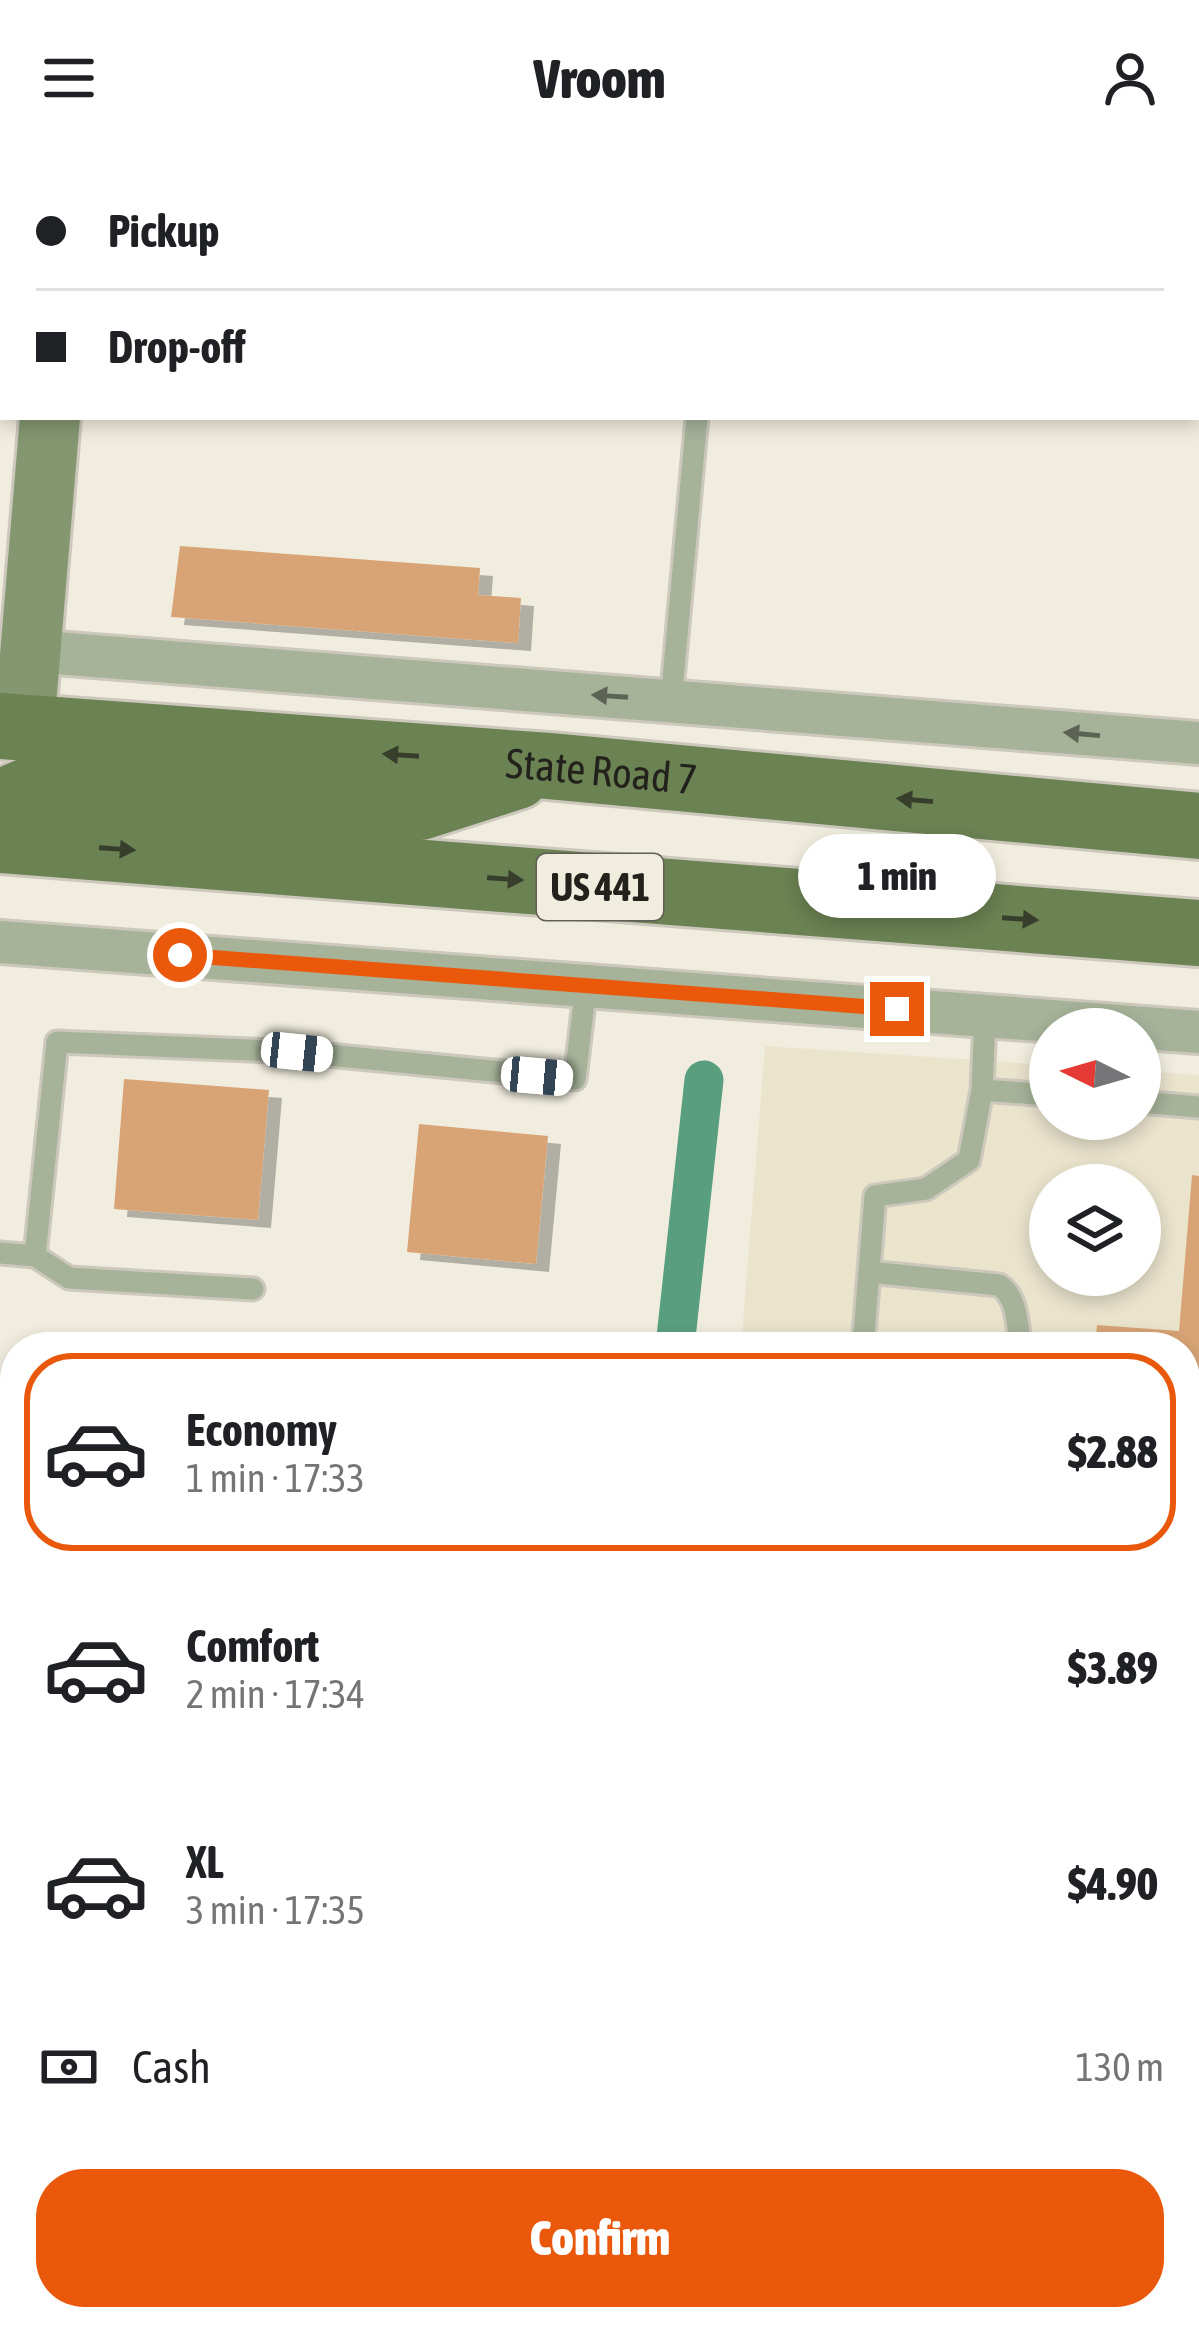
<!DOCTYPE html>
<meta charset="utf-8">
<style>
body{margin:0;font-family:"Asap Condensed",sans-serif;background:#f2f2f2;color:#202124;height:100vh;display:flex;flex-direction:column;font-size:45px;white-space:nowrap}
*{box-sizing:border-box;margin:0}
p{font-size:39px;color:#757577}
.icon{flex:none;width:66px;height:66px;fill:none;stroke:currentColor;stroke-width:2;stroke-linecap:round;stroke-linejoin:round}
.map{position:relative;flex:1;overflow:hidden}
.drawer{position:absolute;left:0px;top:1176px;width:1200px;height:999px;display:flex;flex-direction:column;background:#fff;border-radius:48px 48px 0 0;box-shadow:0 6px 18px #0003}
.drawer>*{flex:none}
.top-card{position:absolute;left:0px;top:0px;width:1200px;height:264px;box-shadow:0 6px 18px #0003;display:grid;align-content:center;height:264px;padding:0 36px;background:#fff}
.needle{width:78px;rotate:275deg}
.controls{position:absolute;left:1029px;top:852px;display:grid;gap:24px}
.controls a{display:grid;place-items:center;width:132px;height:132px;border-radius:50%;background:#fff;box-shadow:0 6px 18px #0003;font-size:60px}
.end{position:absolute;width:54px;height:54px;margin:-27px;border:15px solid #ea580c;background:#fff;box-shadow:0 0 0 6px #fff}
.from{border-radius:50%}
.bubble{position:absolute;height:84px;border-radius:42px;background:#fff;box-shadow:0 6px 18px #0003;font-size:39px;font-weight:800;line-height:84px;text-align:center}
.car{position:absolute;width:36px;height:72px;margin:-36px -18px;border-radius:15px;box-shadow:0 0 9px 3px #0007;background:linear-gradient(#fff 24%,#345 0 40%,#fff 0 76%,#345 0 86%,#fff 0)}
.top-card b{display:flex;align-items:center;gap:42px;height:114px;font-size:45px}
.top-card b+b{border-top:3px solid #e0e0e0}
.top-card i{width:30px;height:30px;background:#202124}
ul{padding:21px 0 0;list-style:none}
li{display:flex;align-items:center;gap:36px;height:198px;margin:0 24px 18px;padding:0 12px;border:6px solid transparent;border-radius:48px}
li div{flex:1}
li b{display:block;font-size:45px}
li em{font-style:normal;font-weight:800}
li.on{border-color:#ea580c}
li>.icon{width:108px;height:108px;stroke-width:1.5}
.pay{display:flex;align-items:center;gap:30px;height:132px;padding:0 36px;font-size:45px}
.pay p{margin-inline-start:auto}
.action{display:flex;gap:24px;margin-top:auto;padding:24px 36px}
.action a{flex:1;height:138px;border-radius:48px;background:#ea580c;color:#fff;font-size:48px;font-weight:800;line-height:138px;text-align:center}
header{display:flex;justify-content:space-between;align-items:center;height:156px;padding:0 36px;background:#fff;font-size:54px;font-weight:800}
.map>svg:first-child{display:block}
.built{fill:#eae4cd;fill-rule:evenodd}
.water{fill:#599f7f;stroke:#487961;stroke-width:3}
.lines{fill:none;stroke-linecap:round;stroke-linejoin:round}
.canal{stroke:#599f7f;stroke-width:39}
.building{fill:#d8a476;filter:url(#shadow)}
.lane-casing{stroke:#ccc8bb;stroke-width:27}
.street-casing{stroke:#ccc8bb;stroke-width:48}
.secondary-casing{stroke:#ccc8bb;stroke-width:66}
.primary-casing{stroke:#ccc8bb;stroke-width:72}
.lane{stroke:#a6b399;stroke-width:21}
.street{stroke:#a6b399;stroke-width:42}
.secondary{stroke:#849771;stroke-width:60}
.primary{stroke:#6b8253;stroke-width:66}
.oneway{fill:#5d6354}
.oneway2{fill:#383e2c}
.route{stroke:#ea580c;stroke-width:15}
.labels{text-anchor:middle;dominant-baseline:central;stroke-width:10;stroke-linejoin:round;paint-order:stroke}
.shield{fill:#f1edde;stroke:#605e56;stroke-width:3}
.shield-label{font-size:39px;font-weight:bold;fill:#22211b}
.street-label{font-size:42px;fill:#22211b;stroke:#f1edde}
</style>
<header><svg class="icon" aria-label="menu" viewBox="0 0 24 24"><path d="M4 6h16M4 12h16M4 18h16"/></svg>Vroom<svg class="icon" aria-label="person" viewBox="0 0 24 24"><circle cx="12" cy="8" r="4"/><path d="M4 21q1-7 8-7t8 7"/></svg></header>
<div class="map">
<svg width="1199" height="2173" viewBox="0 0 1199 2173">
<defs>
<filter id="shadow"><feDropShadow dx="13" dy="8" stdDeviation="0" flood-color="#0004"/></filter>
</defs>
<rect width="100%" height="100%" fill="#f1edde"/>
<!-- built -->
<path class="built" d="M765 890 1050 909V963H1140V915L1199 919V1983L1185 1982V1191H741ZM1050 1029H1140V1119H1050Z"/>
<!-- water -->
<path class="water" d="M0 1639 15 1640V2160H42L41 2173H0Z"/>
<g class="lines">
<!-- canal -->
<path class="canal" d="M675 1191 704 924"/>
</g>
<!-- building -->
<path class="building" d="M180 390 480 412 478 439 521 442 518 487 171 461Z
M124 923 269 934 258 1064 114 1053Z
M419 968 548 980 536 1108 407 1096Z
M1192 1019 1199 1020V1593L1185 1592V1191H1095L1097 1169 1179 1175Z
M0 1229 15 1231V1334L0 1333Z
M1185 1775 1199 1776V1840L1185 1839Z
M112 2160H197L196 2173H111Z
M346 2162 415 2170V2173H345Z"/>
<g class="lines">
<defs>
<path id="lane" d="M0 42H3
M671 545 697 261
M982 934 1050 939
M1140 946 1199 951
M0 1097 35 1100 69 1122 253 1133
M35 1100 57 886 297 896 575 923 586 829
M869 1116 999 1129C1018 1141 1017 1170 1021 1191
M863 1191 875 1040 926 1033 969 1004 982 934 985 860
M1185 1955 1199 1956
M1185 2062 1199 2064
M1122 2160 1199 2166
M696 2173 698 2160"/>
<path id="street" d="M30 495 1199 587
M0 786 1199 876
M0 1389 15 1390
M261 2173 262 2160"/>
<path id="secondary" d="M72 3V0
M24 572 50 261"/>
<g id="primary">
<path id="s1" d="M0 570 549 610 1199 670"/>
<path d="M0 647 30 634 341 658 420 651 517 620"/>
<path d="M0 684 1199 777"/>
</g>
</defs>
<!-- lane casing -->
<use href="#lane" class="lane-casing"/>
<!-- street casing -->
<use href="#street" class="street-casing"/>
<!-- secondary casing -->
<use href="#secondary" class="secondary-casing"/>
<!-- primary casing -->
<use href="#primary" class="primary-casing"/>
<!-- lane -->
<use href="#lane" class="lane"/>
<!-- street -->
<use href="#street" class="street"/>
<!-- secondary -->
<use href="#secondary" class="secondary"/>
<!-- primary -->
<use href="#primary" class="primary"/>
</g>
<!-- one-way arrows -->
<defs><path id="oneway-solid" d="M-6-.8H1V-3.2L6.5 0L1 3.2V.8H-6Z" transform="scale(3)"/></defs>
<g class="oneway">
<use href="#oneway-solid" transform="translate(610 540) rotate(-176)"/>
<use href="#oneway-solid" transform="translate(1082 578) rotate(-175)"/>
</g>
<g class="oneway2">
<use href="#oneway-solid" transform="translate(401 599) rotate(-176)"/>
<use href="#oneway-solid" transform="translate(915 644) rotate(-175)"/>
<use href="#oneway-solid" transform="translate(117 693) rotate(4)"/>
<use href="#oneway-solid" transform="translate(505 723) rotate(4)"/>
<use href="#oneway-solid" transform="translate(1020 763) rotate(4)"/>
</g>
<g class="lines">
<!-- route -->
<path class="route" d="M180 799 897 853"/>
</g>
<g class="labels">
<!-- shield labels -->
<rect class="shield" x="537" y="698" width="126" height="66" rx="9"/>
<g class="shield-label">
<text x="600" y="731">US 441</text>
</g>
<!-- street labels -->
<g class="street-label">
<text stroke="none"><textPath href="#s1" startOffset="603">State Road 7</textPath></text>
</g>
</g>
</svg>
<div class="controls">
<a><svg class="needle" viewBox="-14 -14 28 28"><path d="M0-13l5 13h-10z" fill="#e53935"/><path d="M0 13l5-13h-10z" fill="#757577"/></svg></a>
<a><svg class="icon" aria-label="layers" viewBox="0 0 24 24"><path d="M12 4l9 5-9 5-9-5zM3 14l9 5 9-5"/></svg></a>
</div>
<i class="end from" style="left:180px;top:799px"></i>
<i class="end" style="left:897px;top:853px"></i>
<div class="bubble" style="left:798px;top:678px;width:198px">1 min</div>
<i class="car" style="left:297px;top:896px;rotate:96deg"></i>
<i class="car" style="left:537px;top:920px;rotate:95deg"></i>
<div class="top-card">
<b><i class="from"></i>Pickup</b>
<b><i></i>Drop-off</b>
</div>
<section class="drawer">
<ul>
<li class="on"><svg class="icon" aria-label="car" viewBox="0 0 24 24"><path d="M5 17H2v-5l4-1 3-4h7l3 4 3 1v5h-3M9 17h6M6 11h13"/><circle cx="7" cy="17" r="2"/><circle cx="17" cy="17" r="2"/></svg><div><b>Economy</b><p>1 min · 17:33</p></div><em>$2.88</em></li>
<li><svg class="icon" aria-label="car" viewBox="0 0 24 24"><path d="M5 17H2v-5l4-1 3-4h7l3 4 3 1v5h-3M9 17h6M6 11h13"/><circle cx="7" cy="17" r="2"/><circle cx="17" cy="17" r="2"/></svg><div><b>Comfort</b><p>2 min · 17:34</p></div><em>$3.89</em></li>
<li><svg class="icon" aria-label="car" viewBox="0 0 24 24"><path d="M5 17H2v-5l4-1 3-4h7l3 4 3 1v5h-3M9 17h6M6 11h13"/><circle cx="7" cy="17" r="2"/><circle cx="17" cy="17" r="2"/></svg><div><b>XL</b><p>3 min · 17:35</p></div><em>$4.90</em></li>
</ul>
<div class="pay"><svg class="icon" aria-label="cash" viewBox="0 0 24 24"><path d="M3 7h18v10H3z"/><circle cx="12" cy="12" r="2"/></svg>Cash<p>130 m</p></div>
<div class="action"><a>Confirm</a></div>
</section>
</div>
